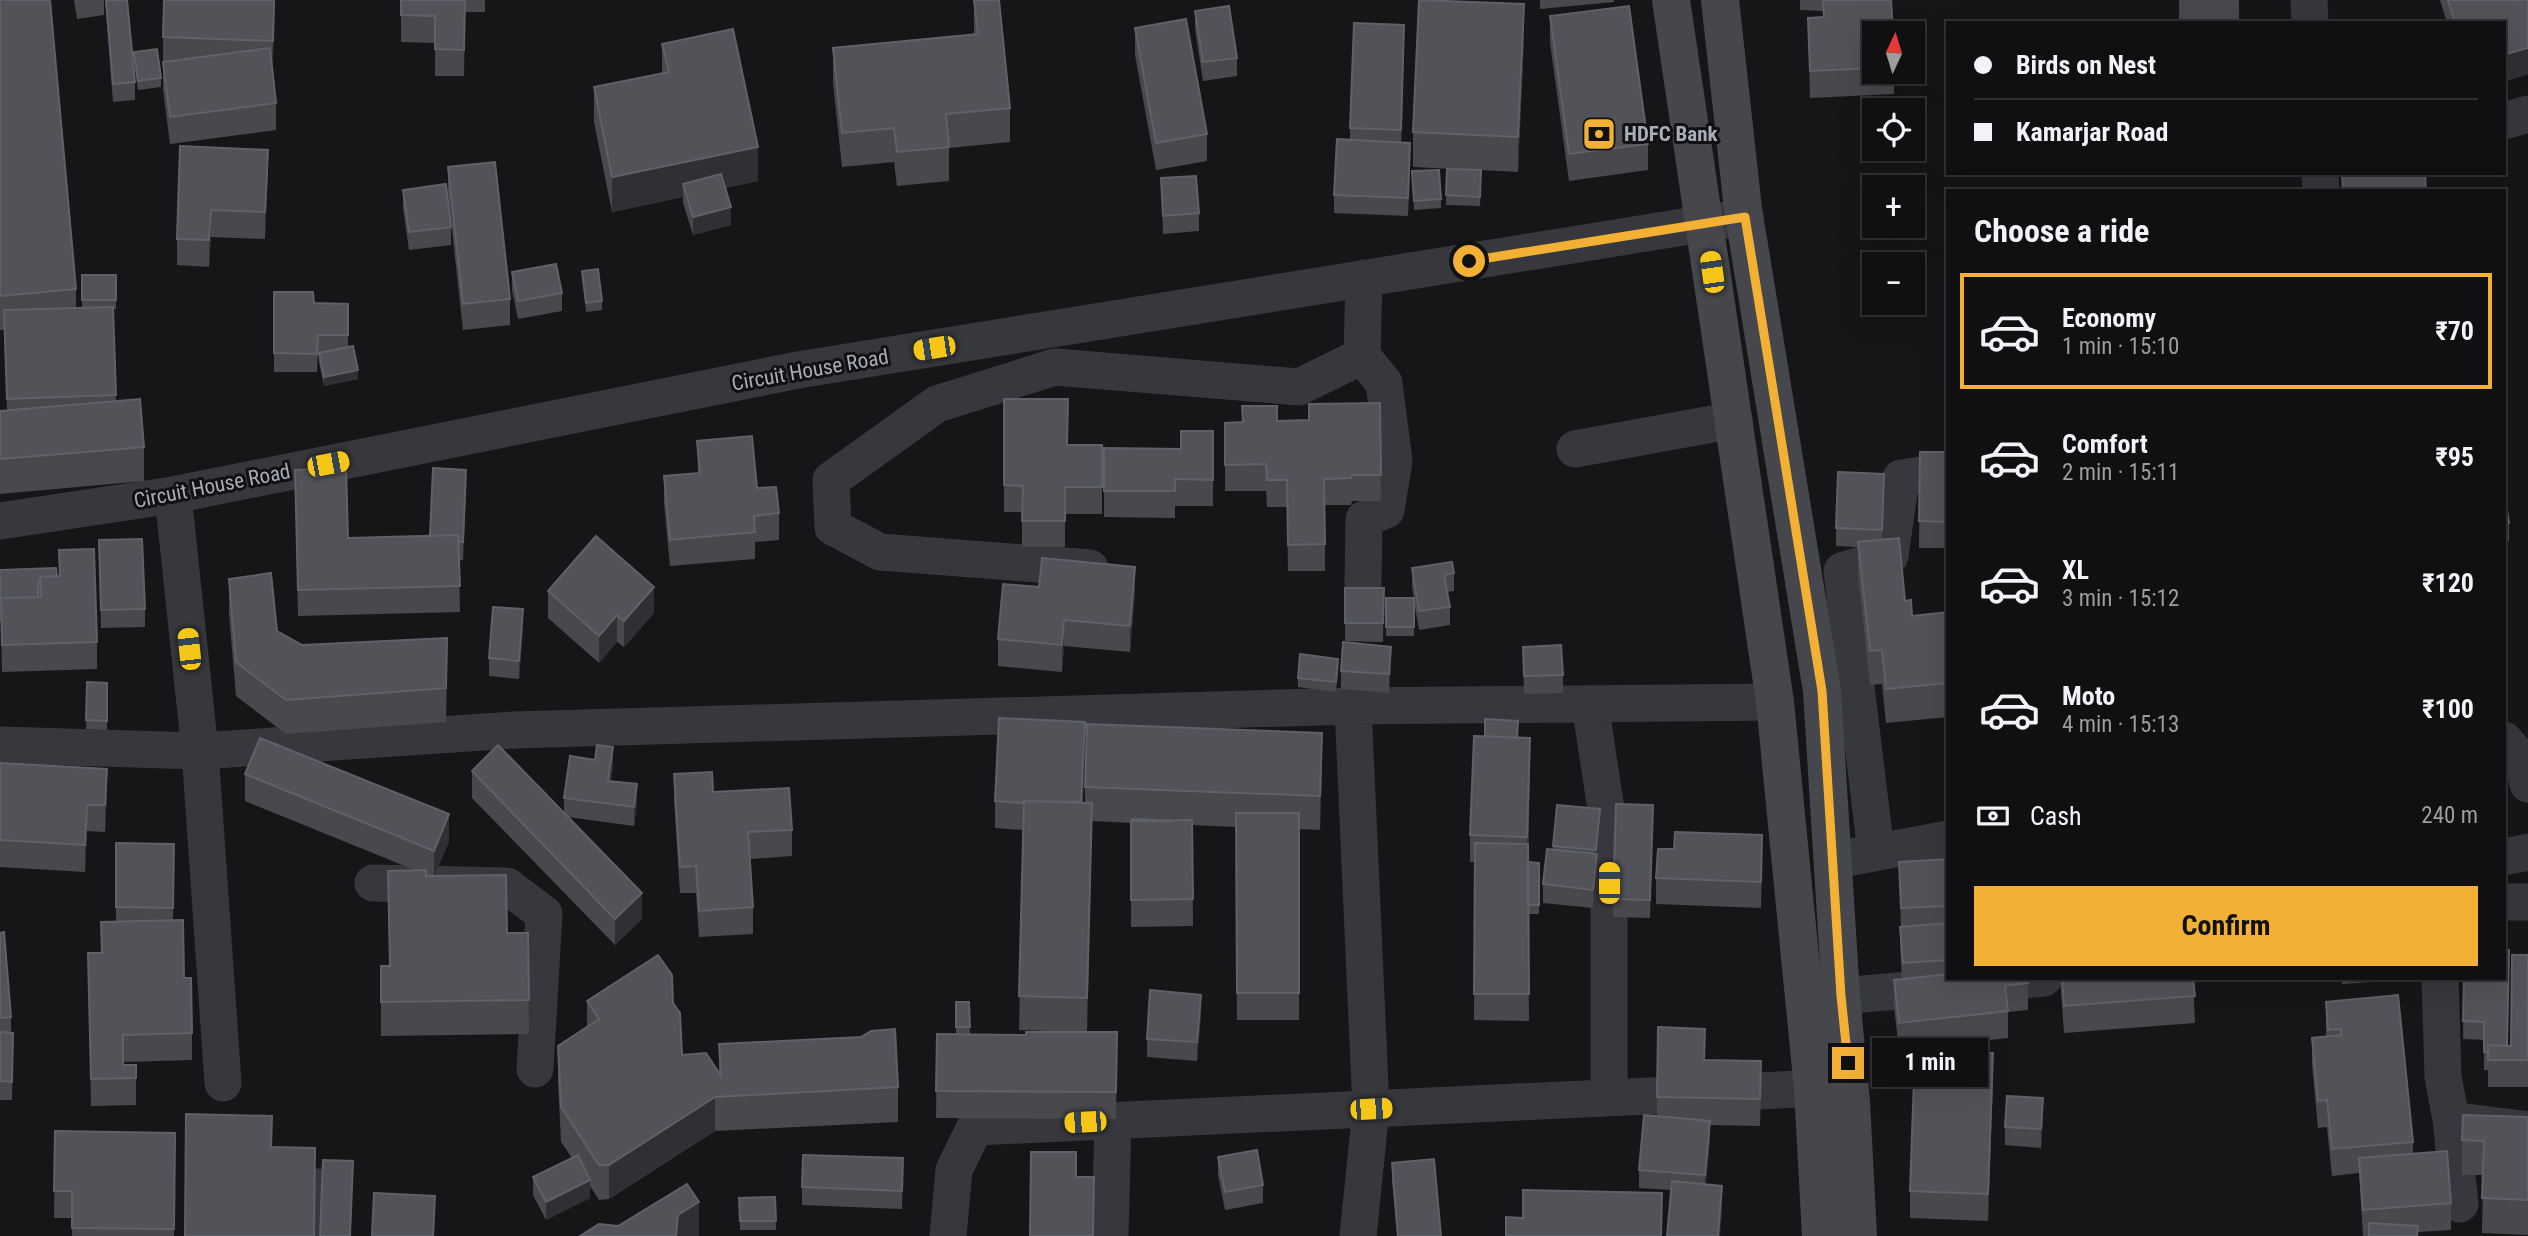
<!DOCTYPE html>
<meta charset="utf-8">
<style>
body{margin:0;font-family:"Roboto Condensed",sans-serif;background:#19191b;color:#f1f3f6;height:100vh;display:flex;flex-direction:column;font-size:26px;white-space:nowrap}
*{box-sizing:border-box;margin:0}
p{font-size:23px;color:#9c9d9f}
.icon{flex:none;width:38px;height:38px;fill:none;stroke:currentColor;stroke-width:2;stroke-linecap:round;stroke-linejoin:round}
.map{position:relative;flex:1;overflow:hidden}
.panel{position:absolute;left:1946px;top:189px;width:560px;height:791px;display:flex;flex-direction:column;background:#101012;border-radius:0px;box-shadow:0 7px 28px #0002,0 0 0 2px #303032}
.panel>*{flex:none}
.banner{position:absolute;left:1946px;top:21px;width:560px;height:154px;border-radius:0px;box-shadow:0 7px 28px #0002,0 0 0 2px #303032;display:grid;align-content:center;height:154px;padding:0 28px;background:#101012}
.needle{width:46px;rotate:4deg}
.tools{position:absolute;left:1862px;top:21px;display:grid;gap:14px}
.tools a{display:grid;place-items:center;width:63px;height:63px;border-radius:0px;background:#101012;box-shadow:0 7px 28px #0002,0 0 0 2px #303032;font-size:35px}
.end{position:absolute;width:32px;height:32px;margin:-16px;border:9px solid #f2b134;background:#111;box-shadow:0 0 0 4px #111}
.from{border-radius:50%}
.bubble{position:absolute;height:49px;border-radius:0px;background:#101012;box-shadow:0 7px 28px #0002,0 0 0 2px #303032;font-size:23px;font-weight:700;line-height:49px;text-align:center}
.car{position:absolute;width:21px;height:42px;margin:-21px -10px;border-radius:9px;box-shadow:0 0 5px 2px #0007;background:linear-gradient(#f5c518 24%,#345 0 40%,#f5c518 0 76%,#345 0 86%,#f5c518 0)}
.banner b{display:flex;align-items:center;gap:24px;height:66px;font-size:26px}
.banner b+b{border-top:2px solid #303032}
.banner i{width:18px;height:18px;background:#f1f3f6}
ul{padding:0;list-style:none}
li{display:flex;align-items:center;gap:21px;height:116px;margin:0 14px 10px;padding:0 14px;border:4px solid transparent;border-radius:0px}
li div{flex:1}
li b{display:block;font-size:26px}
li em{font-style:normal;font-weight:700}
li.on{border-color:#f2b134}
li>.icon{width:63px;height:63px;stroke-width:1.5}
h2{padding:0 28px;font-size:32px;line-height:84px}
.pay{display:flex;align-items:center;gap:18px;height:77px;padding:0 28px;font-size:26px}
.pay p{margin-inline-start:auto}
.primary-button{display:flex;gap:14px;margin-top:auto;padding:14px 28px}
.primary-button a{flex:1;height:80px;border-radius:0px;background:#f2b134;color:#111;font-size:28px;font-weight:700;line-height:80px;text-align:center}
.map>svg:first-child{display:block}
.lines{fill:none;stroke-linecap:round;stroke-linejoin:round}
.street{stroke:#37383d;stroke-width:37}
.secondary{stroke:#45474d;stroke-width:38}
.wall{fill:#47494d}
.shaded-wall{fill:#2f3033}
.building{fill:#525359;stroke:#5f6168;stroke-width:2}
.route{stroke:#f2b134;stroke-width:9}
.labels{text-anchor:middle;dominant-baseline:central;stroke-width:6;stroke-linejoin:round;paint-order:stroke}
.poi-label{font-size:21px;font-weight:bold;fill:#a8adb8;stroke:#111113;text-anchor:start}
.street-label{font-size:21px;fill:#a8adb8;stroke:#111113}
</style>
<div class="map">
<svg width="2528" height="1236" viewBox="0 0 2528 1236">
<rect width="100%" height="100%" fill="#161618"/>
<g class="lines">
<!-- street -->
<path class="street" d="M2309 0 2310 23
M2504 121 2528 114
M2320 173 2321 191
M1362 356 1364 278
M1575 449 1734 420
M0 521 173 495 798 370 1745 217
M1090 568 880 552 833 527 831 480 937 404 1055 367 1299 387 1362 356 1384 383 1394 461 1386 510 1364 519 1363 584
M1590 704 1609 829V1098
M1353 706 1371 1109 1358 1236
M2504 740 2523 761 2528 784
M0 745 200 751 173 495
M1876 852 1842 571 1890 556 1901 478 1948 471
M1852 857 1948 839
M2504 857 2528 852
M373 883 507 886 544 914 535 1069
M2504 902H2528
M2440 978 2443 1076 2451 1120 2528 1130
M1841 996 2044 978
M223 1083 200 751 514 730 1353 706 1775 702
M2451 1120 2460 1204
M318 1236 319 1187
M948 1236 954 1170 975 1127 1843 1087
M1110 1236 1113 1121"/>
<!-- secondary -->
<path class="secondary" d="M1671 0 1775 702 1813 1089 1821 1236
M1720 0 1743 209 1822 691 1841 996 1851 1102 1858 1236"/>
</g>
<!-- wall -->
<path class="wall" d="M0 0 76 289V308H82V275H116V309H113L116 401 144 447V481L0 494V411L7 410 4 330H0Z
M74 0H104V15L77 19Z
M105 0H127L135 82V100L113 102Z
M275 0 272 67 276 103V130L170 144 163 89V37Z
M401 0H485V12H465L464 76H435V43L401 42Z
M974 0 1010 108V142L949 148V181L897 186 894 162 842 167 833 83V48L974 34Z
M1540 0H1614V2L1540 9Z
M1800 0H1891L1874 33V72H1894V94L1810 98 1808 18 1823 17V11L1800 10Z
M2179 0H2239V23H2179Z
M2440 0H2528V74L2506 81 2504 73V23H2447Z
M1195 11 1237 58V76L1203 81 1195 29Z
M1550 16 1648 144V170L1569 181 1550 43Z
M1135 28 1207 134V161L1156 170 1135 55Z
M1524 39 1518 172 1481 170 1480 206 1446 205 1447 169 1472 170 1413 167V132Z
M662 44 758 181 725 188 731 225 693 235 683 203V197L612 212 594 122V87L662 73Z
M134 52 161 78V87L138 90 134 62Z
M1404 52 1401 142 1410 161 1408 216 1334 213V195L1350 140V128Z
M268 150 265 239 211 237 209 267 177 265V239Z
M448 167 510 299V325L463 330 448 194Z
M1412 171 1441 199V208L1414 210Z
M1161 178 1199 213V231L1163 234Z
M403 190 451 227V245L409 250 403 208Z
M582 271 602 301V310L586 312Z
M512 272 562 293V311L518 319 512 290Z
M274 292 314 303 348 304V347L358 379 324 386 319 362 320 353H318L317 372H274Z
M1004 399 1067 445H1102V514H1065V547H1022V512H1004Z
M1380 403 1381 501H1352L1351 505H1325V571H1288L1287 507H1267L1266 491H1225V423L1309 420Z
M1213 431V506H1175V518L1104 517V448L1181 449Z
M697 441 757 488 779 513V540L755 542V559L670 566 664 503V476L698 473Z
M1920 452H1948V548H1919Z
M295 470 348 538 430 536 466 488 463 560H459L460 612 298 616Z
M1884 492 1882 539 1905 601 1912 616 1948 612V717L1886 723 1882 684 1870 685 1858 576V547L1836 546V528Z
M2504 492 2509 523V541L2504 542Z
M99 540 145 609V627L101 628Z
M59 550 97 642V669L2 672 1 622H0V570L59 576Z
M1412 568 1454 573V591L1447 592 1450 607V625L1419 630 1414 602V636H1386V598H1414L1412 586Z
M229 579 277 631 302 645 447 672 446 722 286 734 236 696 229 614Z
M1039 587 1135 594 1130 652 1064 646 1062 672 998 666V639Z
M1345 588H1384L1383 642 1345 641Z
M548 591 654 613 624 647 617 642 599 663 548 618Z
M523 627 519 679 489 676V658Z
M1523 647 1563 675V693L1524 694Z
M1391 665 1389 693 1341 689V671Z
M1338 668 1336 692 1298 687V678Z
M87 682 107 683V730L86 729Z
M1518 738 1530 765 1528 869 1539 863V914H1528L1529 1021 1474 1020 1475 862H1470V835Z
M1085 749 1083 802H1085V787L1322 767 1320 830 1299 829V1020H1237L1236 827 1192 825 1193 926 1131 927V823L1092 821 1087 1032H1117L1116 1119 936 1118 937 1034H956V1002H969L970 1035H1026L1076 1032 1019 1030 1023 830 995 828V801Z
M0 763 107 795 105 832 87 831 85 872 0 867Z
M613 765 611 781 637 803 634 826 568 817 642 919 615 945 472 798V771L564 813V798Z
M245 774 449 841 434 876 507 933H528L529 1034 381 1036V966H390L388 871H417L245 801Z
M674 774 792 830V856L750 859 753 907V934L699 937 696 893H680L674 801Z
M1653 823 1650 918 1613 917V899Z
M1600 827 1593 908 1543 903V884L1553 850V846Z
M116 843 174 844 173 920 184 978 192 1033V1060L123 1062V1065L136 1078V1105L91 1106 88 953H101V922H116Z
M1948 859V978L2028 983V1010L2008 1012V1038L1899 1050 1894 1006V980L1902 979 1900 945V927H1901L1899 862Z
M1762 862 1761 908 1656 904V878Z
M0 933 11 1017V1032L13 1033 12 1100H0Z
M2528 955V1087H2488V1070H2484V1040L2463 1039 2464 978 2508 1046H2511Z
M2060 978H2193L2195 1023 2064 1033Z
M2342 978H2387V981L2342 984Z
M587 1001 673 1003 682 1055 719 1073V1044L898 1087V1122L715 1131 609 1199 599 1200 590 1186V1198L546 1220 533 1195V1177L572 1158 561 1142 558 1080V1046L587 1027Z
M2326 1002 2413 1142V1154L2451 1203V1230L2418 1232V1236H2363L2359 1173 2332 1176 2327 1127 2318 1128 2312 1065V1038L2326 1037Z
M1201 1013 1197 1061 1147 1057V1039Z
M1705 1060 1761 1088 1760 1126 1710 1125V1139L1706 1184 1722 1212 1671 1190 1639 1188V1170L1657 1116V1097Z
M1993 1080 1988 1221 1910 1218V1191Z
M2043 1117 2041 1148 2005 1145V1127Z
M2528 1117V1235L2482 1233 2483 1175H2462V1140Z
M55 1131 175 1133 174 1236H72V1218H54Z
M1218 1157 1263 1185V1203L1225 1210 1218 1175Z
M903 1158 902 1209 802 1205V1187Z
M1392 1163 1441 1236H1397L1392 1181Z
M775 1197 776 1230H740L739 1198Z"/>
<!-- shaded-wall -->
<path class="shaded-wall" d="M274 0H275L273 67V41Z
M1524 4V39L1518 172V137Z
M1404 25V52L1401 156V130Z
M2528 48V74L2506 81V54Z
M1410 143V161L1408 216V198Z
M758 147V181L687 196 683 184V197L612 212V177Z
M268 150V177L265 239V212Z
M731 207V225L693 235V217Z
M211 210V237L209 267V240Z
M358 370V379L324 386V377Z
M466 470V488L463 560V542Z
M1135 567V594L1130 652V626Z
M654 587V613L624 647V621Z
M523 609V627L519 679V661Z
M617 615V642L599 663V636Z
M1064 620V646L1062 672V645Z
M1391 647V665L1389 693V674Z
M1085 722V749L1081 833V806Z
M1322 733V767L1320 830V796Z
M1530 738V765L1527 864V837Z
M613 747V765L608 799V781Z
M107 769V795L105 832V805Z
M637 784V803L634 826V807Z
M1092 803V837L1087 1032V998Z
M87 805V831L85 872V845Z
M1600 809V827L1593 908 1596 850Z
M449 814V841L434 877V851Z
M1762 835V862L1761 908V882Z
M642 893V919L615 945V919Z
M1201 995V1013L1197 1061V1042Z
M1993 1053V1080L1988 1221V1194Z
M715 1097V1131L609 1199V1165Z
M2043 1098V1117L2041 1148V1129Z
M1710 1121V1139L1705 1193V1175Z
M590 1180V1198L546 1220V1202Z
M1722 1186V1212L1720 1236H1718Z
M435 1196 434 1236H433Z
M699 1202V1236H676L678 1215Z"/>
<!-- building -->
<path class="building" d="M0 0H50L76 289 0 296Z
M106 0H127L135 82 113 84Z
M164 0H274L273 41 163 37Z
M401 0H465L464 50 435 49V16L401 15Z
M974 0H999L1010 108 946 114 949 147 897 152 894 128 842 133 833 48 978 34Z
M1419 0 1524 4 1518 137 1413 132Z
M1823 0H1891L1893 33H1874V68L1810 71 1808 18 1824 17Z
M2448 0H2528V48L2506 54 2504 47V23H2455Z
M1229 6 1237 58 1203 62 1195 11Z
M1629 6 1648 144 1569 154 1550 16Z
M1186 19 1207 134 1156 143 1135 28Z
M1354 23 1404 25 1401 130 1350 128Z
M733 29 758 147 612 177 594 87 669 72 662 44Z
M270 48 276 103 170 117 163 62Z
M157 49 161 78 138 81 134 52Z
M1337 139 1410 143 1408 198 1334 195Z
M180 146 268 150 265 212 211 210 209 240 177 239Z
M495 162 510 299 463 304 448 167Z
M1447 169 1481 170 1480 197 1446 195Z
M1439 170 1441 199 1414 201 1412 171Z
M2342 173H2425L2426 191H2343Z
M721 174 731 207 693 217 683 184Z
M1196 176 1199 213 1163 216 1161 178Z
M446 184 451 227 409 232 403 190Z
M556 264 562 293 518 301 512 272Z
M598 269 602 301 586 303 582 271Z
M82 275H116V300H82Z
M274 292H313L314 303 348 304V335H318L317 354 274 353Z
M113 307 116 395 7 399 4 310Z
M353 346 358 370 324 377 319 353Z
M140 399 144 447 0 459V411Z
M1004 399H1068L1067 445H1102V487H1065V521H1022L1023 486 1004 485Z
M1380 403 1381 475H1352L1351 478 1324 479 1325 544 1288 545 1287 480H1267L1266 464 1225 465V423L1243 422 1242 406H1277V421L1309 420V404Z
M1181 431H1213V480L1175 479V491H1104V448L1181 449Z
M752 436 757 488 776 487 779 513 754 516 755 532 670 540 664 476 700 473 697 441Z
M1920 452H1948V522L1919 521Z
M346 468 348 538 458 535 460 586 298 590 295 470Z
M433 468 466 470 463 542H459L458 535 430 536Z
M1838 472 1884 474 1882 530 1836 528Z
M2504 492 2509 523 2504 524Z
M596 536 654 587 624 621 617 615 599 636 548 591Z
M1899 538 1905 601 1911 600 1912 616 1948 612V683L1886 689 1882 650 1870 651 1858 542Z
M142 539 145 609 101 610 99 540Z
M94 549 97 642 2 645 1 598 41 597 40 577 60 576 59 550Z
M1042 558 1135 567 1130 626 1064 620 1062 645 998 639 1003 584 1039 587Z
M1452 562 1454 573 1444 575 1450 607 1419 611 1412 568Z
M56 568 57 576 40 577 41 582H38V597L1 598V603H0V570Z
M271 573 277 631 302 645 447 638 446 688 286 700 236 662 229 579Z
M1345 588H1384L1383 623H1345Z
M1386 598H1414V627H1386Z
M493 607 523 609 519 661 489 658Z
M1343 642 1391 647 1389 674 1341 671Z
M1561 645 1563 675 1524 676 1523 647Z
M1300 654 1338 659 1336 682 1298 678Z
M87 682 107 683V721L86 720Z
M999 718 1085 722 1081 802 1024 801 1023 803 995 801Z
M1485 719 1518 721 1517 738 1485 736Z
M1087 724 1322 733 1320 796 1085 787Z
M1474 736 1530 738 1527 837 1470 835Z
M260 738 449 814 434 851 245 774Z
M498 745 642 893 615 919 472 771Z
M597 745 613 747 608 781 637 784 634 807 564 798 570 756 595 760Z
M0 763 107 769 105 805H87L85 845 0 840Z
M712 772 713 792 789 788 792 830 748 832 753 907 699 911 696 866 680 867 674 774Z
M1024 801 1092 803 1087 998 1019 996Z
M1616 804 1653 805 1650 900 1613 899Z
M1557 805 1600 809 1596 850 1553 846Z
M1236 813H1299V993H1237Z
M1132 819 1173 821H1132Z
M1192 820 1193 899 1131 900V821Z
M1675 832 1762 835 1761 882 1656 878 1658 849H1674Z
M116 843 174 844 173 908 116 907Z
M1475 843 1528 844 1529 994H1474Z
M1547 849 1597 854 1593 890 1543 884Z
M1948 859V906L1901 908 1899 862Z
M1528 862 1539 863V905H1528Z
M426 870V876L506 875 507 933H528L529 1000 381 1002V966H390L388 871Z
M183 920 184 978H191L192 1033 123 1035V1065H136V1078L91 1079 88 953H102L101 922Z
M1948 923V960L1903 963 1900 927Z
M4 932 11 1017 0 1018V933Z
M2504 950H2509L2507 1046 2488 1045V1052H2484V1022L2463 1021 2464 978H2504Z
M658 955 672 975 673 1003 680 1013 682 1055 706 1053 721 1076 719 1044 861 1037 871 1031 895 1029 898 1087 715 1097 609 1165H599L561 1107 558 1046 599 1019 587 1001Z
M2512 955H2528V1060H2488V1045L2511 1046Z
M1948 974V978H2028V983L2005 986 2008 1011 1899 1023 1894 980Z
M2062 978H2193L2195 996 2064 1006Z
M1150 990 1201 995 1197 1042 1147 1039Z
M2398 995 2413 1142 2332 1149 2327 1100 2318 1101 2312 1038 2341 1035V1029L2328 1030 2326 1002Z
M956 1002H969L970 1027H956Z
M1658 1027 1705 1029 1704 1060 1761 1061 1760 1099 1657 1097Z
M0 1032 13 1033 12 1082 0 1081Z
M1026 1032H1117L1116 1092 936 1091 937 1034 1026 1035Z
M1915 1050 1993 1053 1988 1194 1910 1191Z
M2007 1096 2043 1098 2041 1129 2005 1127Z
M186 1114 272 1116 271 1147 315 1148 314 1236H185Z
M1644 1115 1710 1121 1705 1175 1639 1170Z
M2463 1115 2528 1117V1200L2482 1198 2484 1141 2462 1140Z
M55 1131 175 1133 174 1229 72 1228V1191H54Z
M1257 1150 1263 1185 1225 1192 1218 1157Z
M2447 1151 2451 1203 2363 1210 2359 1158Z
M1031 1152H1076V1177H1094L1093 1236H1030Z
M578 1155 590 1180 546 1202 533 1177Z
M803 1155 903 1158 902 1191 802 1187Z
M1434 1159 1441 1236H1398L1392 1163Z
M323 1160 353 1161 350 1236H320Z
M1672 1181 1722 1186 1718 1236H1667Z
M687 1184 699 1202 678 1215 676 1236H580L599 1224 618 1226Z
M1523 1190 1662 1193 1661 1236H1506V1217L1523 1218Z
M374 1193 435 1196 433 1236H372Z
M775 1197 776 1221H740L739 1198Z
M2369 1223 2418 1226 2417 1236H2369Z"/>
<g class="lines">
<!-- route -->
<path class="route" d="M1469 261 1745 217 1822 691 1841 996 1848 1063"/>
</g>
<!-- icons -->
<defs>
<symbol id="bank-square" viewBox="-11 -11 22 22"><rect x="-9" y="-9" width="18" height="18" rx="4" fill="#f2b134" stroke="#111113"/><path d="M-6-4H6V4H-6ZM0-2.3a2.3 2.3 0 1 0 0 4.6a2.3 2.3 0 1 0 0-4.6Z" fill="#111"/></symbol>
</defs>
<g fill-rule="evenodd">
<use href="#bank-square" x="1580" y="115" width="38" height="38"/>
</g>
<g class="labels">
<!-- poi labels -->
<g class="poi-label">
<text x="1624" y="134">HDFC Bank</text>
</g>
<!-- street labels -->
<g class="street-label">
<text transform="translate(810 370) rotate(-10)">Circuit House Road</text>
<text transform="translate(212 486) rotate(-11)">Circuit House Road</text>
</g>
</g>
</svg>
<div class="tools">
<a><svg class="needle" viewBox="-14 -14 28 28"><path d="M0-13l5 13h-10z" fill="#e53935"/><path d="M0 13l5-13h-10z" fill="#9c9d9f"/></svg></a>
<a><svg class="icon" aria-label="locate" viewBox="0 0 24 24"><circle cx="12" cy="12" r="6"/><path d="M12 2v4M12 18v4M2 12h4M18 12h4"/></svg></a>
<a>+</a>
<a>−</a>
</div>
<i class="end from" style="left:1469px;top:261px"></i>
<i class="end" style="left:1848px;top:1063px"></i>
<div class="bubble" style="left:1872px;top:1038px;width:116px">1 min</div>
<i class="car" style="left:1712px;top:272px;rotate:352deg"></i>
<i class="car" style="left:934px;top:348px;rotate:261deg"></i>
<i class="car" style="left:328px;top:464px;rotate:79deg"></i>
<i class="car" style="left:189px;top:649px;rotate:354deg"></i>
<i class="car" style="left:1609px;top:883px;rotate:0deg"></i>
<i class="car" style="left:1371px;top:1109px;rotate:87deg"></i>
<i class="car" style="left:1085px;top:1122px;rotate:267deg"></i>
<div class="banner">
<b><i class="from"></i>Birds on Nest</b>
<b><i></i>Kamarjar Road</b>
</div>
<section class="panel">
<h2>Choose a ride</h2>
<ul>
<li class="on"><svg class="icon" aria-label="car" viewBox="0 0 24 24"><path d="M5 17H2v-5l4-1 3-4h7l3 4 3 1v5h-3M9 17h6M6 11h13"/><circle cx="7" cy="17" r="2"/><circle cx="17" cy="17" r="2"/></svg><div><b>Economy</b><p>1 min · 15:10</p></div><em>₹70</em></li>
<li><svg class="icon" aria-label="car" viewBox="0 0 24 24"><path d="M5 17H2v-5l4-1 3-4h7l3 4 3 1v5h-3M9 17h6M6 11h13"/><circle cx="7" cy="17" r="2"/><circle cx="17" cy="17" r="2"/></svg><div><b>Comfort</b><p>2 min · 15:11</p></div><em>₹95</em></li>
<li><svg class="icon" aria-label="car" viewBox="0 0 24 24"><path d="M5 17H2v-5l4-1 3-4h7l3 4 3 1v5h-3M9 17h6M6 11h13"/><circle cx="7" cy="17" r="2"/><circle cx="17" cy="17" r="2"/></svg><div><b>XL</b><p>3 min · 15:12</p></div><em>₹120</em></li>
<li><svg class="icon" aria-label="car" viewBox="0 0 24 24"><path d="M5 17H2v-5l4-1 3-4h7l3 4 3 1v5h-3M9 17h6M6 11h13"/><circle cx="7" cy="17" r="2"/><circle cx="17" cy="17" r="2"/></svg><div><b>Moto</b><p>4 min · 15:13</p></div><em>₹100</em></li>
</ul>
<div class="pay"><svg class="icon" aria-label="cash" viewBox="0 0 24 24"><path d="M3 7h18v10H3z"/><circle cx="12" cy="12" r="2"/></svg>Cash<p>240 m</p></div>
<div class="primary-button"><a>Confirm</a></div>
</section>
</div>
